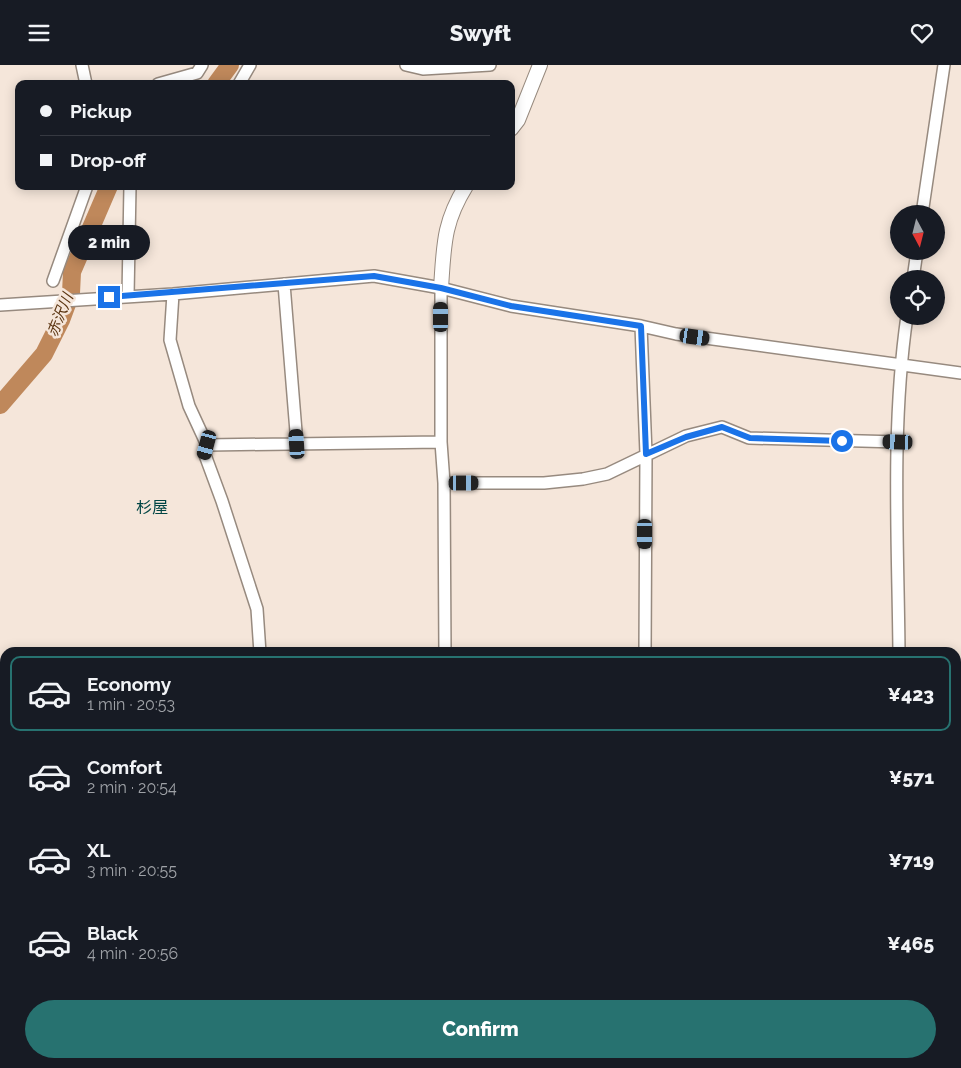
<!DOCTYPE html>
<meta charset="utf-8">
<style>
body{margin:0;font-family:Raleway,"Noto Sans JP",sans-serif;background:#20242c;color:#f1f3f6;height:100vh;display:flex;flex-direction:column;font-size:19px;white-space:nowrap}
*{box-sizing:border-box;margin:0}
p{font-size:16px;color:#9ea1a6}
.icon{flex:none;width:28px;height:28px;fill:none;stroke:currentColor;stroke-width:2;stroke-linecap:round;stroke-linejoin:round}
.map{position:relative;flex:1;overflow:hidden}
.side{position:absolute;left:0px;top:582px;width:961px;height:421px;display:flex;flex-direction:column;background:#171b24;border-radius:15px 15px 0 0;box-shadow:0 2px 12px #0003}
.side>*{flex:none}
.guide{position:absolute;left:15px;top:15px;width:500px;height:110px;border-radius:10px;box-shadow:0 2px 12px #0003;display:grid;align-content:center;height:110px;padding:0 25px;background:#171b24}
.needle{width:32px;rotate:173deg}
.tools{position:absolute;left:890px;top:140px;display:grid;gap:10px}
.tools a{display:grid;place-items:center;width:55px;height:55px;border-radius:50%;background:#171b24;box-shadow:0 2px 12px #0003;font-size:25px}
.end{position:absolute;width:22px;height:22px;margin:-11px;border:6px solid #1a73e8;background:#fff;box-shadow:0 0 0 2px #fff}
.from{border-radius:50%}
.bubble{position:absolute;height:35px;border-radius:18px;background:#171b24;box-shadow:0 2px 12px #0003;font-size:16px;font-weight:800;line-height:35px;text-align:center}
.car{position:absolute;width:15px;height:30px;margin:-15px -8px;border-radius:6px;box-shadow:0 0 4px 1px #0007;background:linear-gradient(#222 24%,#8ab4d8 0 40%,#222 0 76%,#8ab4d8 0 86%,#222 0)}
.guide b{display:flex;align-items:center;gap:18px;height:48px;font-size:19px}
.guide b+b{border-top:1px solid #363941}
.guide i{width:12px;height:12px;background:#f1f3f6}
ul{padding:9px 0 0;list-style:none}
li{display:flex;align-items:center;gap:15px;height:75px;margin:0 10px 8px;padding:0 15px;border:2px solid transparent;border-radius:10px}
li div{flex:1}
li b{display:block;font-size:19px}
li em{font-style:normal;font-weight:800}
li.selected{border-color:#277270}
li>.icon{width:45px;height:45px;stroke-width:1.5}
.cta{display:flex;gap:10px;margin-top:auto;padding:10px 25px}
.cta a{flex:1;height:58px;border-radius:30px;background:#277270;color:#fff;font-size:20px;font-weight:800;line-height:58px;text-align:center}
header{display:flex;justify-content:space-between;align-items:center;height:65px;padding:0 25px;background:#171b24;font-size:22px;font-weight:800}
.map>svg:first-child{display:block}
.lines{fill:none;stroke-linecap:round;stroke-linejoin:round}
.river{stroke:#bf885b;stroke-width:18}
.minor-casing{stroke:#978a7f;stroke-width:14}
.tertiary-casing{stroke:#978a7f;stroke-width:16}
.minor{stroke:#fff;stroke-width:11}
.tertiary{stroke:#fff;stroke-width:14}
.route{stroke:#1a73e8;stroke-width:6}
.labels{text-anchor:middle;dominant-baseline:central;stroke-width:5;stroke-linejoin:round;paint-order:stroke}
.water-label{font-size:15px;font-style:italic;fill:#5b3512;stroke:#f5e6da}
.quarter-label{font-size:16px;fill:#014544;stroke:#f5e6da}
</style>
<header><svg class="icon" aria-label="menu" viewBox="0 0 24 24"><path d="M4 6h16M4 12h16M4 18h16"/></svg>Swyft<svg class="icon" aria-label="heart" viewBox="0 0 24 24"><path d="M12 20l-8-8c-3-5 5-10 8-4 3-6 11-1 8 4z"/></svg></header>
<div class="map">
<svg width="961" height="1003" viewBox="0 0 961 1003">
<rect width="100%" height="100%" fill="#f5e6da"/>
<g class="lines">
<!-- river -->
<path class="river" d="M216 19 230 0
M0 340 44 289 61 255 71 228 72 207 109 121"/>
<defs>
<path id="minor" d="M82 0 86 19
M406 0 423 4 490 0
M158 19 197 8 202 0
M239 19 250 0
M922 149 944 0
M913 214 917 186
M53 216 87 121
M284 219 297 379
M441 223V377L444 418 445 588
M173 229 170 275 189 341 207 380 205 390 222 436 257 544 260 588
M128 231 130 121
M0 240 173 229 374 211 441 223 511 241 641 261 676 269 961 308
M641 261 646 389 645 588
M207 380 441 377
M444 418H544L583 414 607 409 686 371 722 362 749 373 898 377
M899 588C898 476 891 362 907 251
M956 681H961
M0 736 5 733
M956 984H961
M0 991H5
M449 999V1003
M716 1003 717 999"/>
<path id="tertiary" d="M511 64 518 55 540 0
M441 223C444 181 443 158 466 121"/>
</defs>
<!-- minor casing -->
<use href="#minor" class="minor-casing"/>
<!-- tertiary casing -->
<use href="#tertiary" class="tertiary-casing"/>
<!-- minor -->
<use href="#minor" class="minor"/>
<!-- tertiary -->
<use href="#tertiary" class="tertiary"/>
</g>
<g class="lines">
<!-- route -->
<path class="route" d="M109 232 374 211 441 223 511 241 641 261 646 389 686 372 722 362 750 373 842 376"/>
</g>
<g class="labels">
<!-- water labels -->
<g class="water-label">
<text transform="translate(60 250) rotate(-68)">赤沢川</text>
</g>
<!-- quarter labels -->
<g class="quarter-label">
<text x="152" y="442">杉屋</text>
</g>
</g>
</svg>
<div class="tools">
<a><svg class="needle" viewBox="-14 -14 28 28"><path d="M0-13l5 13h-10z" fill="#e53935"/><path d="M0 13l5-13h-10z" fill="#9ea1a6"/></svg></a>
<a><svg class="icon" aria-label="locate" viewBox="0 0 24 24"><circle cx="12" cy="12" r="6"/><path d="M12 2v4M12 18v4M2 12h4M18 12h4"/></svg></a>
</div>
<i class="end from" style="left:842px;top:376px"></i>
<i class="end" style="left:109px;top:232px"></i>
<div class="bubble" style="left:68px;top:160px;width:82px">2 min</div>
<i class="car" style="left:441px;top:252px;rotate:0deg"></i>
<i class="car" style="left:695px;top:272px;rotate:98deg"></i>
<i class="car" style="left:898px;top:377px;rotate:272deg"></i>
<i class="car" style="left:297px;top:379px;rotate:356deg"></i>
<i class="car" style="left:207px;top:380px;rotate:195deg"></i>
<i class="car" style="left:464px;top:418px;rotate:90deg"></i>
<i class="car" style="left:645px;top:469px;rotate:180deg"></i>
<div class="guide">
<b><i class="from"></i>Pickup</b>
<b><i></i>Drop-off</b>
</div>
<section class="side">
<ul>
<li class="selected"><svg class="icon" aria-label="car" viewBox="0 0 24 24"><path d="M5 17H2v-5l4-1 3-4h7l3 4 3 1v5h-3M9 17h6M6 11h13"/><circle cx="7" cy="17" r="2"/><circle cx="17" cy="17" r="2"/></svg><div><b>Economy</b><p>1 min · 20:53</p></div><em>¥423</em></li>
<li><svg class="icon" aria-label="car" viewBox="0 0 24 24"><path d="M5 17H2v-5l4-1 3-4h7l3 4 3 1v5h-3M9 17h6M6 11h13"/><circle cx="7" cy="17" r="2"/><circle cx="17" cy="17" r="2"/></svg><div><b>Comfort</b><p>2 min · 20:54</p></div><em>¥571</em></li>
<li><svg class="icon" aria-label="car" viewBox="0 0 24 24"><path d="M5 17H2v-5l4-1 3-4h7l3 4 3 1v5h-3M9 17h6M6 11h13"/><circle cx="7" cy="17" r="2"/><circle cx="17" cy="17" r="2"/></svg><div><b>XL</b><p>3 min · 20:55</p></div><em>¥719</em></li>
<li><svg class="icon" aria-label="car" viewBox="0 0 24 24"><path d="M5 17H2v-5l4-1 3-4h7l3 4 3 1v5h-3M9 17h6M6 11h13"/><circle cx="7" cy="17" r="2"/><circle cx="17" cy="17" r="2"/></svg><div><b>Black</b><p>4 min · 20:56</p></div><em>¥465</em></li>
</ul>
<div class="cta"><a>Confirm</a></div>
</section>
</div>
